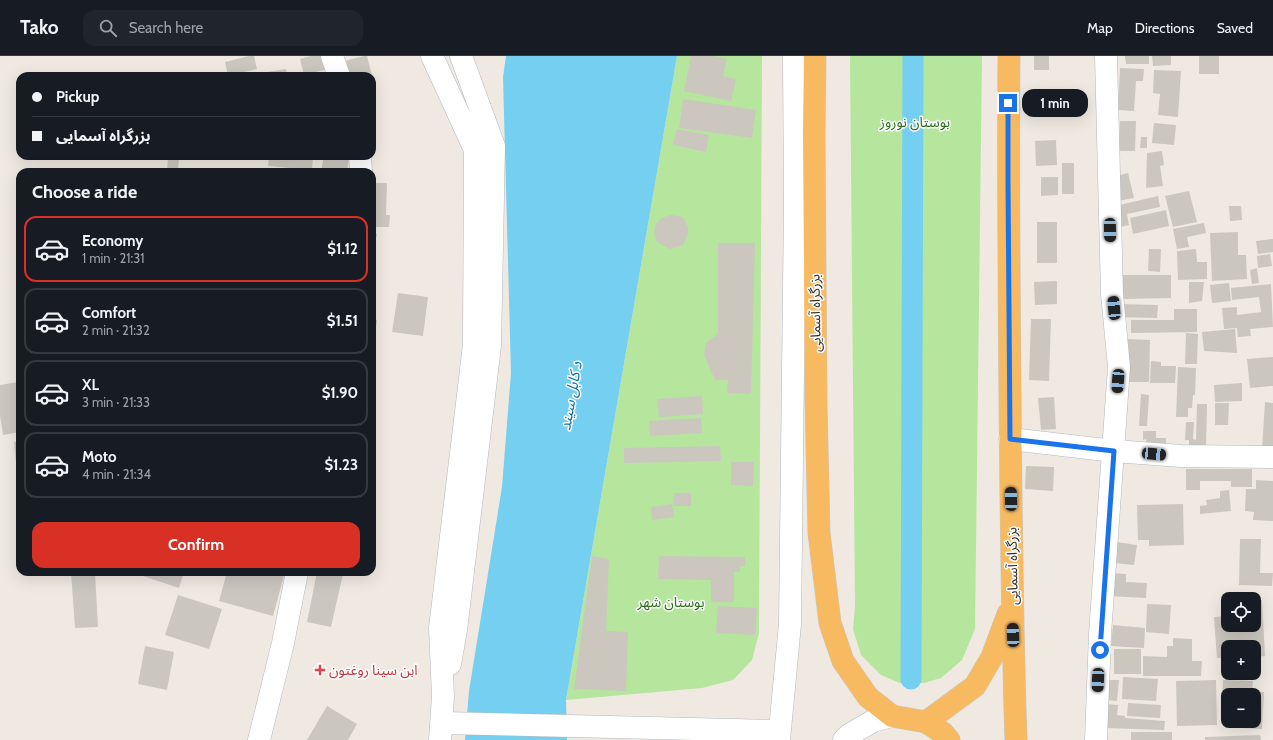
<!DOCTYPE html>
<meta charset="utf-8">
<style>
body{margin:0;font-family:Cabin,"Noto Sans Arabic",sans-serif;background:#20242c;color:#f1f3f6;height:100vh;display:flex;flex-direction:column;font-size:15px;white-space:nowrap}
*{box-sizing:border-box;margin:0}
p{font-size:13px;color:#9ea1a6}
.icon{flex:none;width:22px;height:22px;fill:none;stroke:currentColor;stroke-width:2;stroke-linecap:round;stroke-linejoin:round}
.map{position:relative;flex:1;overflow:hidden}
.panel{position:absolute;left:16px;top:112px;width:360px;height:408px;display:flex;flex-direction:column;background:#171b24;border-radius:12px;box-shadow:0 4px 16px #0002}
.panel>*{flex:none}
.top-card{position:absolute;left:16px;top:16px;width:360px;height:88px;border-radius:12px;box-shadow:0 4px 16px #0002;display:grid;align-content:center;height:88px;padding:0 16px;background:#171b24}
.fabs{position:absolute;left:1221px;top:536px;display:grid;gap:8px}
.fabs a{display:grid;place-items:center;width:40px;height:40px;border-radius:8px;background:#171b24;box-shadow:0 4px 16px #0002;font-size:20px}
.end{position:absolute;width:18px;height:18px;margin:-9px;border:5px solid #1a73e8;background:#fff;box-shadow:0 0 0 2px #fff}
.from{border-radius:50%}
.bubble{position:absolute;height:28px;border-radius:12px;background:#171b24;box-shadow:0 4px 16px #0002;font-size:13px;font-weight:700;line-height:28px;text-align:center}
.car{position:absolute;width:12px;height:24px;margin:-12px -6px;border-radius:5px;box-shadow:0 0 3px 1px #0007;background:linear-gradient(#222 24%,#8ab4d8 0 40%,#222 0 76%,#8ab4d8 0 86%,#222 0)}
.top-card b{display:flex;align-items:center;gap:14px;height:38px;font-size:15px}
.top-card b+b{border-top:1px solid #363941}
.top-card i{width:10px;height:10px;background:#f1f3f6}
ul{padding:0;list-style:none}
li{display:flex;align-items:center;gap:12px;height:66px;margin:0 8px 6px;padding:0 8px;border:2px solid #363941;border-radius:12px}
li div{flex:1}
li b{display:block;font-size:15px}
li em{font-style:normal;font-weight:700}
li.current{border-color:#d93025}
li>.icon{width:36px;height:36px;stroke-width:1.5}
h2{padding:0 16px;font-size:18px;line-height:48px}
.button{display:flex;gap:8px;margin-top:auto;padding:8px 16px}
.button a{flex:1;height:46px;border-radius:12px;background:#d93025;color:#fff;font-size:16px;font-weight:700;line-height:46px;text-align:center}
header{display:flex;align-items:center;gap:24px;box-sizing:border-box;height:56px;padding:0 20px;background:#171b24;border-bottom:1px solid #363941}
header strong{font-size:19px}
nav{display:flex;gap:22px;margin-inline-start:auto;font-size:14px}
.search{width:280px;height:36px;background:#20242c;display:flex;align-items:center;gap:10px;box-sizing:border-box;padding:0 14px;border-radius:12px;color:#9ea1a6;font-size:15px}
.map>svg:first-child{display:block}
.green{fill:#b6e59e}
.water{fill:#75cff0}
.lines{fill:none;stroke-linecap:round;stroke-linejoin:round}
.canal{stroke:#75cff0;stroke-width:21}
.building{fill:#cbc7bf}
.minor-casing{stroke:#b4b7c1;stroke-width:23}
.secondary-casing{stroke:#b4b7c1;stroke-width:23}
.trunk-casing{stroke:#c9c9c9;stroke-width:23}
.minor{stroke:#fff;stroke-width:22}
.secondary{stroke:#fff;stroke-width:22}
.trunk{stroke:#f8ba60;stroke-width:22}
.route{stroke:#1a73e8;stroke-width:5}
.health-dot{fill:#e0444e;stroke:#fff;stroke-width:1.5}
.labels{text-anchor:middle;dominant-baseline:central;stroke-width:3;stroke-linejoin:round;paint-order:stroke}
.park-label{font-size:14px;fill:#2c6e1b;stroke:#fff}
.street-label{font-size:14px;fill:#2e2e2e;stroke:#fff}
.health-label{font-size:14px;fill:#be3a42;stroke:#fff;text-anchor:start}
.water-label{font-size:15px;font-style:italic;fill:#0d6fa3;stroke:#fff}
</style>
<header>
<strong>Tako</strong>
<div class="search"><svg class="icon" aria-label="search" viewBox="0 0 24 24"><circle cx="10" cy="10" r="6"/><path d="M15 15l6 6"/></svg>Search here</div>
<nav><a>Map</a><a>Directions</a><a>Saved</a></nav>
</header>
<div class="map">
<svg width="1273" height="684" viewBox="0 0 1273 684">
<rect width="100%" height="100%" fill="#efe9e1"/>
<!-- green -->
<path class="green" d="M677 0H762L759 577 752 604 733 624 702 632 566 644Z
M850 0H982L975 573 962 604 941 622 924 627H900L881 619 861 599 853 573 855 550Z"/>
<!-- water -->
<path class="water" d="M506 0H677L566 644 567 684H465L469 635 502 431 511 317 503 21Z"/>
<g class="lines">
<!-- canal -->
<path class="canal" d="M911 623 913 0"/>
</g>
<!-- building -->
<path class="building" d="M249 0H254L257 13 228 20 225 6Z
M311 0H325L328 13 304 19 300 3Z
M364 0H367L372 20H349L345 5Z
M691 0H713L727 3 723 20 736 23 731 45 684 35Z
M1034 0H1049V14H1034Z
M1125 0H1149V8H1126Z
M1152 0H1171V9L1153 10Z
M1199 0H1219V18H1199Z
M1120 12 1144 13 1143 25H1136L1134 55 1118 54Z
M286 13 287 20H267V16Z
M1154 14 1181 15 1178 61 1158 59 1160 38 1153 37Z
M683 43 756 54 752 82 679 72Z
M1120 65H1136L1135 95H1119Z
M1154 67 1176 69 1174 89 1152 87Z
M677 73 709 79 706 96 673 89Z
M1141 81H1147V92H1140Z
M1056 84 1057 109 1036 110 1035 85Z
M1162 95 1164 109 1160 110 1163 130 1146 132 1147 97Z
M235 100H257V104Z
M269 100H313L312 114 268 110Z
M324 100H349L347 116 321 115Z
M168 101 179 102 178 116H167Z
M1062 107H1074V138H1062Z
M1128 117 1134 142 1118 145 1113 121Z
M1041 121H1058V139L1041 140Z
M372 127H387L386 159H390L389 171H372Z
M1189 135 1197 166 1173 171 1165 140Z
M1158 140 1160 151 1127 158 1129 169 1116 172 1111 151Z
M1229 150H1241L1242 164 1230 165Z
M1166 154 1169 170 1133 178 1130 162Z
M671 159 683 161 688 171V178L683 189 670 193 657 186 654 178 656 168 661 162Z
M1037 166H1057V207H1037Z
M1204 167 1206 177 1187 181 1189 191 1177 193 1173 173Z
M1238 176V199H1246L1247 223 1212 225 1210 177Z
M372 177 377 178 373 195H372Z
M1273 183V196L1258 198 1256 185Z
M718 187H755L751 338 727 337 728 324H715L704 299 706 287 718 278Z
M1149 193H1161L1160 216 1148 215Z
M1196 193 1197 206H1207V223L1178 224 1177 195Z
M1270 198 1272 210 1258 212 1257 200Z
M1257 212 1259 227 1252 228 1250 214Z
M1123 219H1171V242L1123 243Z
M1057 225V248L1035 249 1034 226Z
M1189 226H1204L1202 245 1189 247Z
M1229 227 1231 245 1212 247 1210 229Z
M1271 228 1273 271 1250 273 1251 280 1238 281 1237 272 1224 273 1222 252 1237 251V259L1261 256 1259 241 1232 244 1231 232Z
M398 237 428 241 423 280 392 276Z
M1118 248 1158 249 1157 262 1117 261Z
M1174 253H1197V276L1131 277V264H1174Z
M372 263 377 264 373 293H372Z
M1031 263H1051L1049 325 1029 324Z
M1235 273 1237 297 1204 295 1202 276Z
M1186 277 1198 278 1197 308H1185Z
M1126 283 1150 284 1149 326H1125Z
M1273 301V330L1250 332 1247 303Z
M1151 305 1161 306V310H1176L1175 327H1150Z
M1178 311 1196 312 1195 339H1193L1192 352H1188V361H1176Z
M18 326 20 341V376L3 379 0 360V329Z
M1242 327V345L1215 346 1214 329Z
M1141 338 1149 339 1147 370H1139Z
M702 340 703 358 659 361 657 343Z
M1054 341 1056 373 1041 374 1038 342Z
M1265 346 1273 347V392H1262Z
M1215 347H1229L1228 369H1215Z
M1197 348H1207L1206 391H1189V384H1185L1186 366H1194L1193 383 1196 384Z
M701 362 702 377 650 380 649 365Z
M1143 375H1156V382H1166V393L1147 394 1146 383 1143 384Z
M20 385V436H19L14 386Z
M720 390 721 405 624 407V392Z
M731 406H754L753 430 731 429Z
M1026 410 1054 411 1053 435 1025 433Z
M1186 413H1252V431H1231V425H1200V434H1186Z
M1256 424 1273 425V465L1253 464 1254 456 1245 455 1246 433H1256Z
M1229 434 1231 455 1200 458V450L1207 449 1206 444 1220 442V435Z
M674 437H691V450H673Z
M672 448 674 461 652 464 651 451Z
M1183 448 1184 489 1149 490V484H1138L1137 449Z
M1240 483H1261L1260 517H1273L1272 530 1239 529Z
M1117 486 1137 489 1134 509 1115 507Z
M592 500 609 503 606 575 628 576 626 635 574 633Z
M659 500 745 501V510H740V516H734V546H711V524L658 523Z
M71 516H95L98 571 75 572Z
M138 516H184L179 532 137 518Z
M227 516H285L273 560 219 545Z
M317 516H335L343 518 331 571 307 566Z
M1111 517 1126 518V526L1147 527 1146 542 1109 540Z
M178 539 222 553 209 593 165 579Z
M1262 544 1265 600 1254 601V591H1228V602H1217L1214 561 1228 560V569H1254V545Z
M1147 548 1171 549 1169 578 1146 576Z
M718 550 757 552 755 579 716 577Z
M1113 569 1145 572 1144 592 1111 590Z
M1173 582 1192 583V605H1202L1201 620H1143V600L1167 601V590H1173Z
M145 590 174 596 167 634 138 628Z
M1114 593H1141V618H1114Z
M1123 621 1158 623 1156 645 1122 643Z
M1108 624H1119L1117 645 1107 644Z
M1216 624 1217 669 1177 670 1176 625Z
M1223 624 1253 625 1252 635 1264 636 1262 673 1240 672V665H1254V639H1228V657H1222Z
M1128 647 1161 649 1160 662 1127 660Z
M1107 648 1118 649 1117 659 1125 660V662L1165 665 1164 674 1106 672Z
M327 650 357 668 348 684H307Z
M1131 676H1172V684H1131Z
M1260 679 1261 684H1205V681Z"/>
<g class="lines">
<defs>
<path id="minor" d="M332 0 339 20
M360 100 361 116
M1010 383 1114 395 1181 400 1273 401
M442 667 779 675
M259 684 283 587 297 516
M1096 684 1100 578 1119 311 1112 238 1106 0"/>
<path id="secondary" d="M432 0 475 94 474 289 440 572 443 640 440 684
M450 608 456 574 490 290 494 90 461 0
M779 684 790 568 795 149 794 0
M844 684 849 679 873 665 892 660"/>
<path id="trunk" d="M815 0 814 77 816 348 819 477 830 567 843 605 868 641 892 660 926 666 943 677 949 684
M1009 0C1008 113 1009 227 1010 340 1011 455 1012 569 1016 684
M926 666 975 630 992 601 1008 558"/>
</defs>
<!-- minor casing -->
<use href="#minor" class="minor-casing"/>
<!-- secondary casing -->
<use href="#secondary" class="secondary-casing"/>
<!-- trunk casing -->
<use href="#trunk" class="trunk-casing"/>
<!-- minor -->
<use href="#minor" class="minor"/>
<!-- secondary -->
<use href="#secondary" class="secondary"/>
<!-- trunk -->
<use href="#trunk" class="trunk"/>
</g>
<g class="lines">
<!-- route -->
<path class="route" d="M1008 47V126L1010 383 1114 395 1100 594"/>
</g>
<!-- markers -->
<path class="health-dot" d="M318 608h4v4h4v4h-4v4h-4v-4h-4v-4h4z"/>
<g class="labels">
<!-- park labels -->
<g class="park-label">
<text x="915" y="66">بوستان نوروز</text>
<text x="671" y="546">بوستان شهر</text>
</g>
<!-- street labels -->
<g class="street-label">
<text transform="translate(815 257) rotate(-91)">بزرگراه آسمایی</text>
<text transform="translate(1012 510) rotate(-91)">بزرگراه آسمایی</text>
</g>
<!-- health labels -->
<g class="health-label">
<text x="329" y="614">ابن سینا روغتون</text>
</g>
<!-- water labels -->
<g class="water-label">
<text transform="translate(571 340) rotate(-80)">د کابل سيند</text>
</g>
</g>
</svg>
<div class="fabs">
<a><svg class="icon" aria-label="locate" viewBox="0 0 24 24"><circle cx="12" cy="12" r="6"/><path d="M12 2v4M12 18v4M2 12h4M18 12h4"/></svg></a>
<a>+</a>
<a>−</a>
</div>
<i class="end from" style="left:1100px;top:594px"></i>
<i class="end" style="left:1008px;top:47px"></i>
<div class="bubble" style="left:1022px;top:33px;width:66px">1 min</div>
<i class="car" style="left:1110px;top:174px;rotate:179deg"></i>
<i class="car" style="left:1114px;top:252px;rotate:355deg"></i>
<i class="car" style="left:1118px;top:325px;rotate:184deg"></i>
<i class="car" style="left:1154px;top:398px;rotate:95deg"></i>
<i class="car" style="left:1011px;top:443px;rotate:359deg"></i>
<i class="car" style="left:1013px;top:579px;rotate:358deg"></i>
<i class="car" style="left:1098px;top:624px;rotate:182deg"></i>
<div class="top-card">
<b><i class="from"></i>Pickup</b>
<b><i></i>بزرگراه آسمایی</b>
</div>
<section class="panel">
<h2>Choose a ride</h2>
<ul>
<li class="current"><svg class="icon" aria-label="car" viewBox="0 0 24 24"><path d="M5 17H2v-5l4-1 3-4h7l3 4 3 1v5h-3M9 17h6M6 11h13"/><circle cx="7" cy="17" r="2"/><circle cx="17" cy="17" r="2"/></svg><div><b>Economy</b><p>1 min · 21:31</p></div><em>$1.12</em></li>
<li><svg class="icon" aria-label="car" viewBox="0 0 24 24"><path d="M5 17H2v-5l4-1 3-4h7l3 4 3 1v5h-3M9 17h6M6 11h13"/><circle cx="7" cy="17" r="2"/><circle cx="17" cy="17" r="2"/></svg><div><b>Comfort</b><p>2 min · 21:32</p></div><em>$1.51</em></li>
<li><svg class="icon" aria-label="car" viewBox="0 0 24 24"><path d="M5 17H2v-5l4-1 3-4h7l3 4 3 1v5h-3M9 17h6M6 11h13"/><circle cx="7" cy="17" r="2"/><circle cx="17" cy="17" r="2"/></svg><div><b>XL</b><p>3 min · 21:33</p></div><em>$1.90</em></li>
<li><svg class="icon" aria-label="car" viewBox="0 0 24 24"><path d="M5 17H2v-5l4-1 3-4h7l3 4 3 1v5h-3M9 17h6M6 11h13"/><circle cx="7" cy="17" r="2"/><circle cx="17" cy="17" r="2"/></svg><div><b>Moto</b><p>4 min · 21:34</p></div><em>$1.23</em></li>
</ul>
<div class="button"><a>Confirm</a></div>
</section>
</div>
